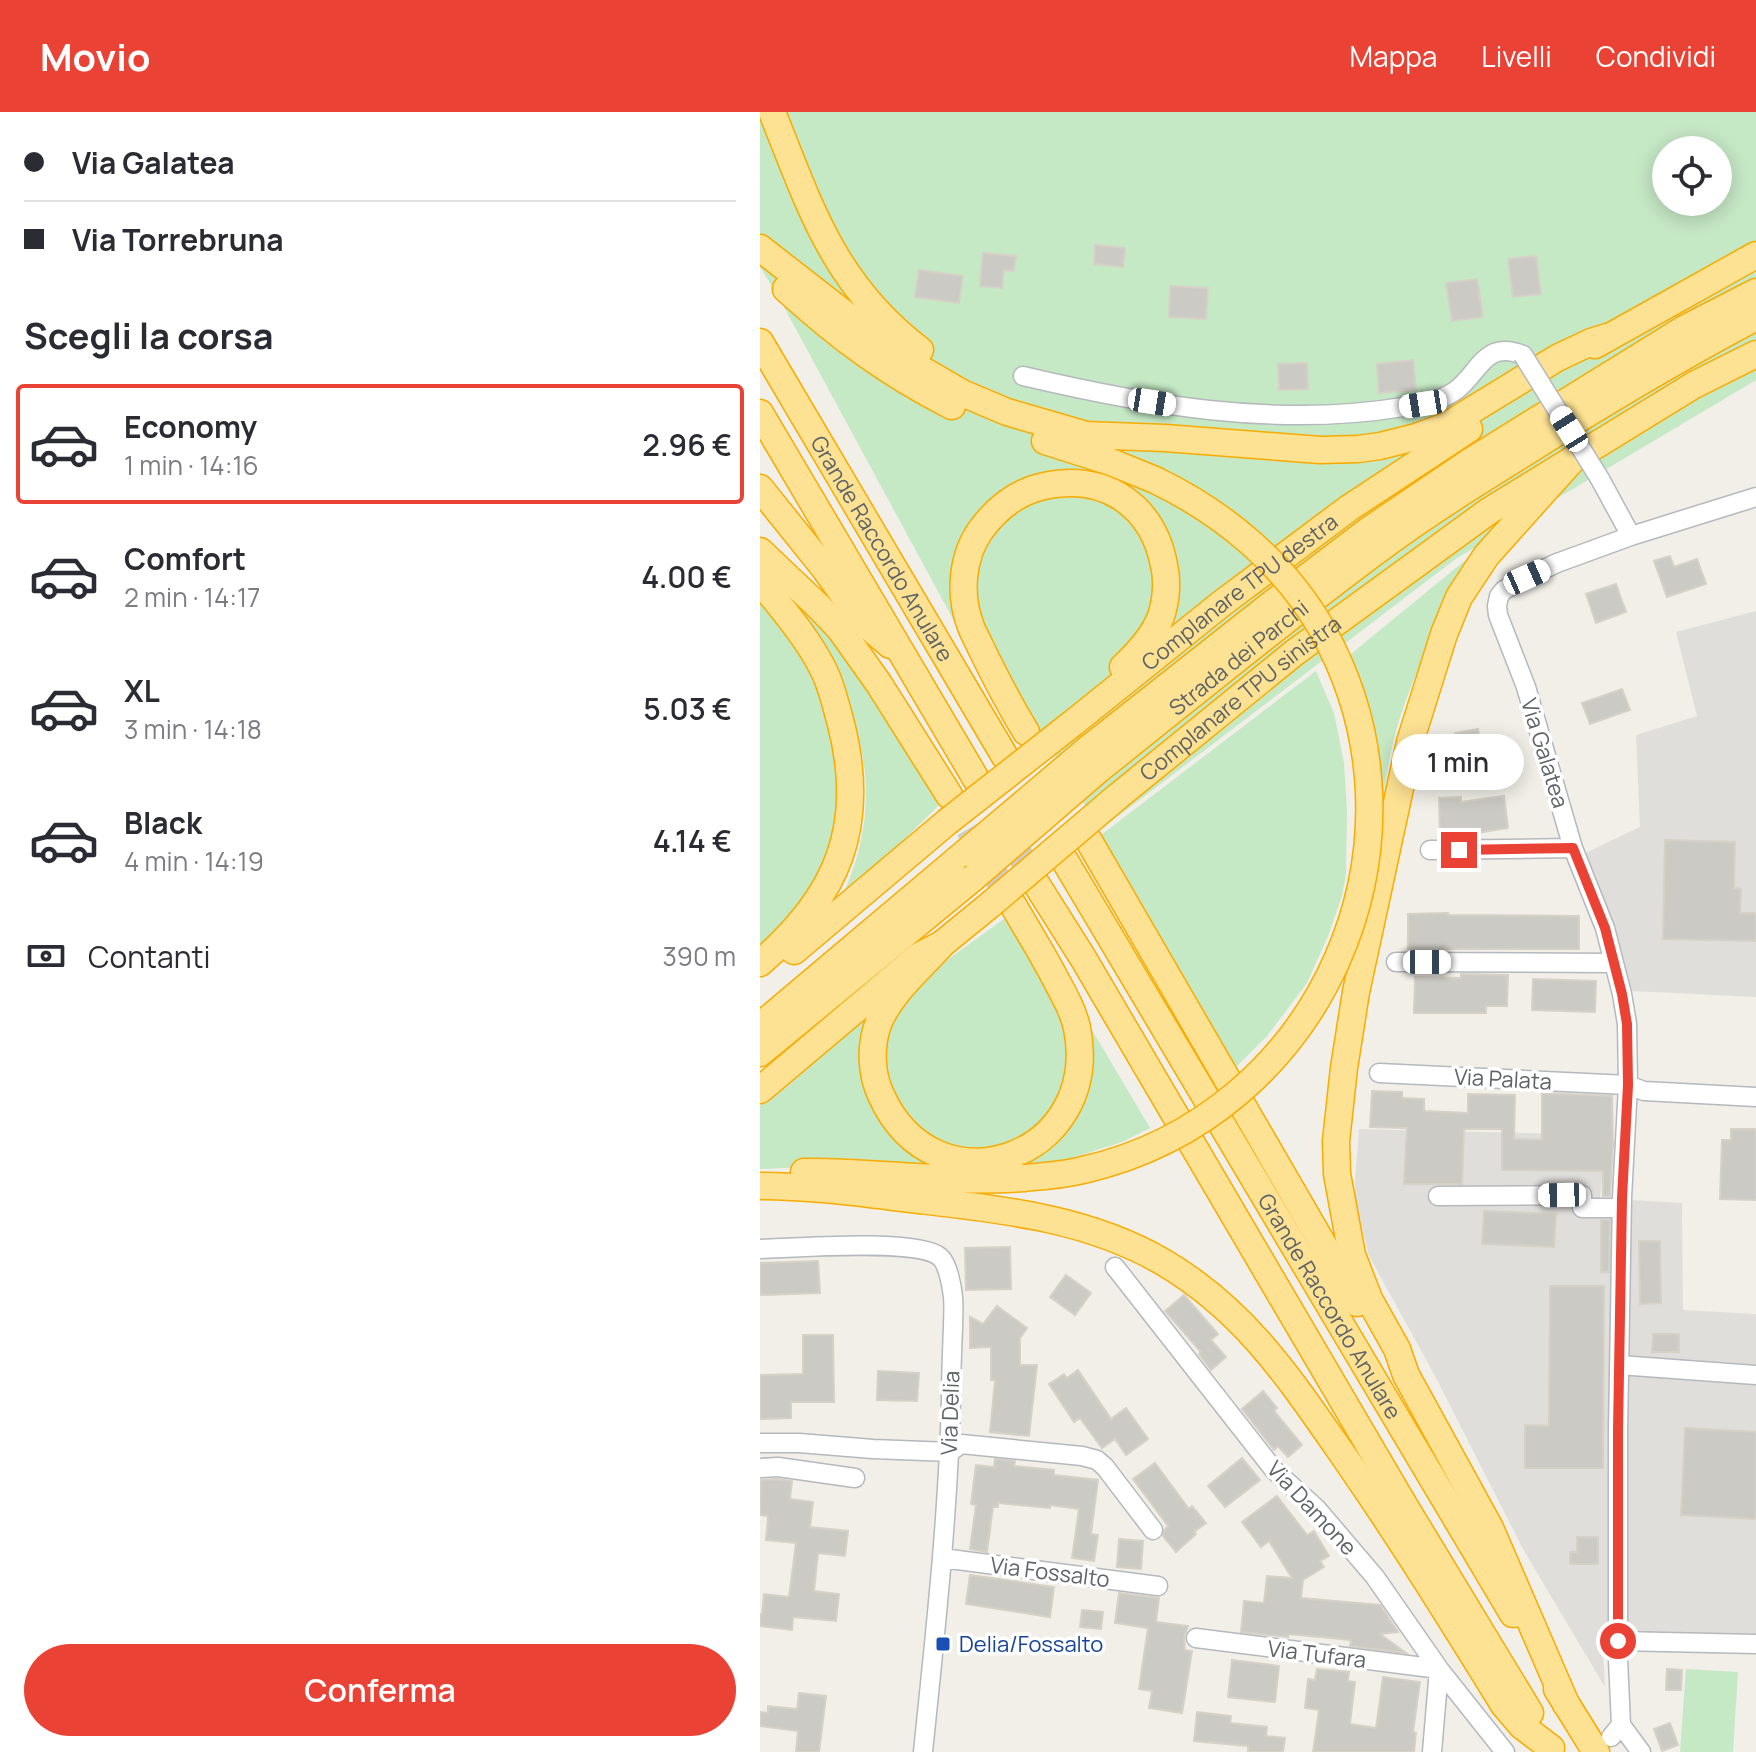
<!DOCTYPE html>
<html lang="it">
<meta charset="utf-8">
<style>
body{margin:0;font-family:Manrope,sans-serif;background:#f7f7f7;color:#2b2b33;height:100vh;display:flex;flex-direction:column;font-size:30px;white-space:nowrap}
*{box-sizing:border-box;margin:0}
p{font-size:26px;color:#7c7c81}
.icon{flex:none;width:44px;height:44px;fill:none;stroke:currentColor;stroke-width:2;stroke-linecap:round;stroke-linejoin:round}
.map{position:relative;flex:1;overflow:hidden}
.side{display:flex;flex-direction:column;background:#fff;width:760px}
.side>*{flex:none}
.guide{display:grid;align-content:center;height:176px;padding:0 24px;background:#fff}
.buttons{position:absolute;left:892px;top:24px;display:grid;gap:16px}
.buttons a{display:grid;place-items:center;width:80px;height:80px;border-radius:50%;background:#fff;box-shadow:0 4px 20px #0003;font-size:40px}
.end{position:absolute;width:36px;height:36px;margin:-18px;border:10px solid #ea4335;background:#fff;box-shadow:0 0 0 4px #fff}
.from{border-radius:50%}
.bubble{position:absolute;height:56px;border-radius:28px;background:#fff;box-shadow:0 4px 20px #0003;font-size:26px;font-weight:600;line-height:56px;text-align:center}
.car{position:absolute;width:24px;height:48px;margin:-24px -12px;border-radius:10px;box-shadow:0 0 6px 2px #0007;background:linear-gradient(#fff 24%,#345 0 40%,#fff 0 76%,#345 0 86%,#fff 0)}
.guide b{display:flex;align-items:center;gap:28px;height:76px;font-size:30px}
.guide b+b{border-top:2px solid #e1e1e2}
.guide i{width:20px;height:20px;background:#2b2b33}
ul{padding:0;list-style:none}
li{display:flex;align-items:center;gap:24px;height:120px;margin:0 16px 12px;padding:0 8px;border:4px solid transparent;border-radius:8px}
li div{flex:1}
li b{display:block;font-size:30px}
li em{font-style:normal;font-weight:600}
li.on{border-color:#ea4335}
li>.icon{width:72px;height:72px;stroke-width:1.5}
h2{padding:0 24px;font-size:36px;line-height:96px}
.pay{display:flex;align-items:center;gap:20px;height:88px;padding:0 24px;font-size:30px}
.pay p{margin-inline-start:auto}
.primary-button{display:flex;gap:16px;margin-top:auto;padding:16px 24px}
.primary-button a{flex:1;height:92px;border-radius:48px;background:#ea4335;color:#fff;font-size:32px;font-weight:600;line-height:92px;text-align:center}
header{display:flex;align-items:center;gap:48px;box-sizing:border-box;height:112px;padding:0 40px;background:#ea4335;color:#fff}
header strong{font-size:38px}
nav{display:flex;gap:44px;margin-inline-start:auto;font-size:28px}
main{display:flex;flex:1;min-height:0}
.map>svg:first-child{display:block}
.industrial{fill:#e0deda}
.green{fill:#c5e8c5;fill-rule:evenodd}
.building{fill:#cccac5;stroke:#d6d1c6;stroke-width:2}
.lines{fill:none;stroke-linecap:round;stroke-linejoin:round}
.highway-tunnel{stroke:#ccccc8;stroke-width:26;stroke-dasharray:26 13;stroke-linecap:butt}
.minor-casing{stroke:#b5b8bc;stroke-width:21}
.highway-casing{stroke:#f9ab00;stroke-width:29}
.minor{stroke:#fff;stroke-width:18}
.highway{stroke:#fde293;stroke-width:26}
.minor-bridge-casing{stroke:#b5b8bc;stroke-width:21;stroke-linecap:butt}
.highway-bridge-casing{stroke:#f9ab00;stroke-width:29;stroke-linecap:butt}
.minor-bridge{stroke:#fff;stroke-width:18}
.highway-bridge{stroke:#fde293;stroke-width:26}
.route{stroke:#ea4335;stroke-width:10}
.transit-dot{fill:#1a4fb4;stroke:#fff;stroke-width:3}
.labels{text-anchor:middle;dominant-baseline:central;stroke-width:7;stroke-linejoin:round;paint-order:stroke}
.street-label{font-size:22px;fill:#5f6368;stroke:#fff}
.transit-label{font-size:22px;fill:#164399;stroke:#fff;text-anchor:start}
</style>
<header>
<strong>Movio</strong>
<nav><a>Mappa</a><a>Livelli</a><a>Condividi</a></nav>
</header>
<main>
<section class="side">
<div class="guide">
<b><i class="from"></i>Via Galatea</b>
<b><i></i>Via Torrebruna</b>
</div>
<h2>Scegli la corsa</h2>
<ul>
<li class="on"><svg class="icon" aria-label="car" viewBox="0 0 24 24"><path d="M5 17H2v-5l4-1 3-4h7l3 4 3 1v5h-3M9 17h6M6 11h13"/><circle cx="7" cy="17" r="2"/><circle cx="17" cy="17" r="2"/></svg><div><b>Economy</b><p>1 min · 14:16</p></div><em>2.96 €</em></li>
<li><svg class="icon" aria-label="car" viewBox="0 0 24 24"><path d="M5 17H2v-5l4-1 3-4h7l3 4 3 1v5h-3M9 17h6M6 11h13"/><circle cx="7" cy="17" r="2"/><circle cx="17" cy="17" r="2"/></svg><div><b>Comfort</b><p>2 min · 14:17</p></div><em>4.00 €</em></li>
<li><svg class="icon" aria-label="car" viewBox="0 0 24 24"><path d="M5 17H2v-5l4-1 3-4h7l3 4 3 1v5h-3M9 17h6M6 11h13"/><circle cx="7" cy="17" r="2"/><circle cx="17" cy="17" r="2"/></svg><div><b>XL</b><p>3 min · 14:18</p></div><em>5.03 €</em></li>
<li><svg class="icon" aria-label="car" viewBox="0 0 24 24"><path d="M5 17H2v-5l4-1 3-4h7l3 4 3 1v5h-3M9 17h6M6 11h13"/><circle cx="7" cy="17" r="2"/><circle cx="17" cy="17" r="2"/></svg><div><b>Black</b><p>4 min · 14:19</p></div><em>4.14 €</em></li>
</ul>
<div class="pay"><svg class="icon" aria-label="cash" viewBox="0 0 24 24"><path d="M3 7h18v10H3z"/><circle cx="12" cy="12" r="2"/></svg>Contanti<p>390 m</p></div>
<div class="primary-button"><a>Conferma</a></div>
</section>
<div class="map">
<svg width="996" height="1640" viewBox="0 0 996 1640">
<rect width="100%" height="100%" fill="#f1efe8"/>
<!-- industrial -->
<path class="industrial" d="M996 499V885L872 879 823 742 880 715 876 623 937 604 916 520Z
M599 1017 847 1023 840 1086 922 1091 923 1198 996 1202V1527L842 1524 845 1575 763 1437 674 1262 609 1144 594 1083Z"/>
<!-- green -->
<path class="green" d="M0 0H996V268L697 446 340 718 194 478V509L18 184 0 155ZM906 38H958V90H906Z
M719 437C688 494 657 550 638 612 628 646 624 681 618 716L586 546Z
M0 454 62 512 129 609 180 692 79 792C111 724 116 659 86 589 79 573 66 558 57 542 38 513 19 483 0 454Z
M0 483 41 542 67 596 83 683 60 773 0 839Z
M556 559 574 601 584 651 587 700 586 762 582 784 568 824 547 871 507 924 472 959 341 723Z
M244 807 293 881 304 902 311 968 279 1019 224 1039 181 1031 155 1014 126 966 125 934 137 899 176 856Z
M316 891 390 1016 362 1030 287 1054 49 1055 0 1057V994L111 900 105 947 186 1054 309 1013 321 994 327 976 330 956Z
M926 1557 978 1560 973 1640H920Z"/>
<!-- building -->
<path class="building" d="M335 133 365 136 363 155 334 152Z
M223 141 256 144 254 159 244 158 242 176 220 174Z
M776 144 781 182 753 185 748 147Z
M159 158 203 164 199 191 155 185Z
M717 167 723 205 692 209 686 171Z
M410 174 448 176 446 207 409 205Z
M653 248 656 278 619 281 617 252Z
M547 251 548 277 519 278 518 252Z
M910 444 914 455 937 447 946 472 907 485 894 449Z
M856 472 866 500 836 511 826 482Z
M862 577 870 598 830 612 822 591Z
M718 617 726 662 703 666 695 621Z
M744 684 748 716 711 722H680L679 686 701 685V690Z
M905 728 975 730 974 776 981 777 980 801H996V829L903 827Z
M688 801V803L819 804V837H648V802Z
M701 862 748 863 747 894H726V901H654L655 865 701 866Z
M773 867 836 869 835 900 772 898Z
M612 979 642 980V986L664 987V999L708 1001V982L755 983 754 1027 782 1028V981L852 984 853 1033 850 1084H843V1059L742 1058V1017H704L702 1072H644L647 1016 610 1015Z
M971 1017H996V1088L960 1087 962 1028H971Z
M724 1099 796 1102 794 1135 722 1132Z
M841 1108H850L849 1160H841Z
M879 1129H900L901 1191 880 1192Z
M250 1135 251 1177 206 1178 205 1136Z
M58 1149 60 1181 0 1183V1151Z
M306 1163 331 1181 315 1203 290 1185Z
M790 1174H844L843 1356H765V1313L789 1314Z
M424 1183 458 1222 451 1228 466 1245 451 1258 439 1242 441 1240 405 1199Z
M237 1194 267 1216 260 1226V1253H277L269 1324 230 1320 235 1268H231V1235L210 1236V1205L223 1212Z
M893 1222H919V1240H892Z
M43 1223H73L74 1290H31V1306L0 1307V1263L43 1262Z
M318 1258 351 1307 366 1296 388 1327 366 1343 355 1327 342 1336 320 1306 314 1310 289 1272 304 1262 307 1266Z
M118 1259 159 1261 157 1289 117 1288Z
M503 1279 517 1296 514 1299 542 1333 528 1345 518 1334 514 1338 482 1297Z
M925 1316 996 1320V1407L921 1403Z
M482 1346 500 1368 465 1395 448 1374Z
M235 1347 255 1349 254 1354 294 1358V1363L338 1368 331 1422 338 1423 334 1449 312 1446 319 1397 290 1393V1396L238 1391V1395H233L227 1440 210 1437 216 1393 211 1392 216 1353 234 1355Z
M395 1351 429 1397 432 1394 446 1411 434 1420 436 1422 416 1440 403 1424 405 1417 408 1414 373 1367Z
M17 1367 32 1369 30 1387 53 1390 50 1415 88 1419 85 1444 58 1441 54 1479 79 1482 76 1509 33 1505 32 1518 0 1514V1502H2L4 1482 29 1485 36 1431 6 1428 8 1404 0 1403 1 1368Z
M517 1384 547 1423 554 1419 569 1444 560 1449 564 1455 543 1468 541 1486 620 1493 638 1520 620 1522 646 1541 590 1534 591 1528 528 1522V1525L481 1520 484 1489 504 1491 507 1464 532 1466 509 1429 501 1435 482 1410Z
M817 1425H838V1452H810V1440H817Z
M359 1427 383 1429 381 1457 357 1455Z
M210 1463 294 1475 290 1505 206 1492Z
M359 1481 399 1486 396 1510 428 1514 424 1525 425 1538 432 1539 422 1601 389 1596 392 1579 379 1577 388 1516 355 1511Z
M322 1498 343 1500 341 1517 320 1515Z
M472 1548 519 1554 515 1590 468 1585Z
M557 1557 589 1560 588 1569 595 1570 590 1612 616 1616 623 1565 660 1570 653 1620 656 1621 654 1640H553L559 1598 545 1596 548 1567 555 1568Z
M907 1557 922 1558 921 1578H906Z
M39 1581 66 1584 59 1640H36L38 1619 0 1614V1600L8 1601V1594L37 1597Z
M437 1600 471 1604 470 1611 507 1615 506 1624 525 1626 523 1640H488V1634L434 1629Z
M910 1611 918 1633 902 1639 894 1617Z"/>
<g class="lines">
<!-- highway-tunnel -->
<path class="highway-tunnel" d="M216 667 277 773
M189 683 253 793"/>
<defs>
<path id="minor" d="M263 264C386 293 516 316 643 295 661 293 680 289 695 279 720 261 724 227 763 243
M840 367 871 424 797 451 767 465 744 478 739 484 737 494 738 503 766 575 813 736 845 816 862 882 867 912 868 973 862 1086 858 1319V1547L861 1613 851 1625
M871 424 996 385
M670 738 813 736
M636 850 854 851
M619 961 868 973 884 979 996 985
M678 1084 822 1083V1096H861
M0 1137C34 1136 158 1126 180 1145 188 1152 192 1175 193 1185 194 1195 193 1206 193 1215 192 1240 191 1264 191 1288 188 1406 175 1523 163 1640
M355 1155 514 1358 557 1397 615 1465 679 1557 745 1640
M859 1253 996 1263
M0 1331H39L113 1337 190 1340
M190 1340 201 1332 322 1344 337 1348 345 1355 393 1418
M0 1356 18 1355 95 1366
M182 1446 398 1474
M436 1526 679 1557 672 1640
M858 1529 996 1532
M861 1613 881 1640"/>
<g id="highway">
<path d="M12 0C50 95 74 173 160 238"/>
<path d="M0 136 86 203 159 256 202 281 247 300 326 323 405 326 560 338 598 337 620 334 656 325 686 314 797 246 831 230 847 225"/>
<path d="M26 177C79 225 128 262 192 294"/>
<path id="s1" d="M0 230 244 643"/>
<path d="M835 233 996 143"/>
<path d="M0 301 216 667"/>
<path d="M285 329 351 350 395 368"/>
<path d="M0 376 65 457 102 509 130 533"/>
<path d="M0 439 60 496 80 517 119 572 189 683"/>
<path d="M0 469C23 498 48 526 64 559 72 575 76 594 81 612 107 714 78 784 0 851"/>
<path id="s2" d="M313 611 461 492 589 396 709 317"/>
<path d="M266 620C249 592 234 563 220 534 217 527 212 519 210 512 199 482 202 445 220 419 237 395 260 378 289 373 348 363 393 395 404 453 408 470 406 491 400 507 392 526 378 541 363 555"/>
<path d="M328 637 513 491 609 418 711 349 924 217 996 180"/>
<path id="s3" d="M338 658C431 584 523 508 619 437 666 402 716 371 766 340 841 292 917 247 996 205"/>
<path id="s4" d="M357 685 534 541 729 399 934 273 996 242"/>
<path d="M329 729 597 1191"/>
<path id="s5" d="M305 749 753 1502"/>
<path d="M277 773 323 846 644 1393 770 1601"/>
<path d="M182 832C160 857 131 880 118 912 110 935 111 962 121 983 175 1104 343 1047 317 916 313 898 304 883 295 866 282 841 267 817 253 793"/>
<path d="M34 839 187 710"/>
<path d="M0 914 205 741"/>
<path d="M0 941 213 766"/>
<path d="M0 978 159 844 182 832 231 792"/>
<path d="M44 1060C117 1059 190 1072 264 1066"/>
<path d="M0 1074C51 1074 101 1081 151 1087 237 1097 326 1105 403 1150 485 1198 530 1267 583 1343 640 1425 692 1509 744 1593L762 1614 791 1636"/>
<path d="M797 1577 836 1640"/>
<path d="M806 1592 730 1416 646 1263 637 1237 609 1187 592 1143 577 1062 576 1029 584 956 596 880 650 630 684 522 699 485 726 444 812 348"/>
</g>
</defs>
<!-- minor casing -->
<use href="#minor" class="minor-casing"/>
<!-- highway casing -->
<use href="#highway" class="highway-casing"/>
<!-- minor -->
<use href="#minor" class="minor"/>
<!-- highway -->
<use href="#highway" class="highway"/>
<defs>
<path id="minor-bridge" d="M763 243 840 367"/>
<path id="highway-bridge" d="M187 710 313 611
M205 741 328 637
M213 766 338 658
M231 792 357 685
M264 1066C284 1064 304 1063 323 1058 561 1004 682 732 563 519 525 452 464 401 395 368"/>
</defs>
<!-- minor-bridge casing -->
<use href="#minor-bridge" class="minor-bridge-casing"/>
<!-- highway-bridge casing -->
<use href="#highway-bridge" class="highway-bridge-casing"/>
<!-- minor-bridge -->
<use href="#minor-bridge" class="minor-bridge"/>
<!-- highway-bridge -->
<use href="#highway-bridge" class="highway-bridge"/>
</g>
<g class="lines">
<!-- route -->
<path class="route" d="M699 738 813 736 845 816 862 882 867 912 868 973 862 1086 858 1319V1529"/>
</g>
<!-- markers -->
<rect class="transit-dot" x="175" y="1524" width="16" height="16" rx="4"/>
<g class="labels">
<!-- street labels -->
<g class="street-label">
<text stroke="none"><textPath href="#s1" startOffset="240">Grande Raccordo Anulare</textPath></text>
<text stroke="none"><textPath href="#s2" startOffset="212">Complanare TPU destra</textPath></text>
<text stroke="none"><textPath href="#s3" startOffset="180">Strada dei Parchi</textPath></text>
<text stroke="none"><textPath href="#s4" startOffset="158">Complanare TPU sinistra</textPath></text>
<text transform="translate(785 641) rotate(73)">Via Galatea</text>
<text transform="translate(743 967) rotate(3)">Via Palata</text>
<text stroke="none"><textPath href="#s5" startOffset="518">Grande Raccordo Anulare</textPath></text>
<text transform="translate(190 1301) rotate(-88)">Via Delia</text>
<text transform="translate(552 1396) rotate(47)">Via Damone</text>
<text transform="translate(290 1460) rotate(7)">Via Fossalto</text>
<text transform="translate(557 1542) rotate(7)">Via Tufara</text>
</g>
<!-- transit labels -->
<g class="transit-label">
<text x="199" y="1532">Delia/Fossalto</text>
</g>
</g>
</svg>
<div class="buttons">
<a><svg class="icon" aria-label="locate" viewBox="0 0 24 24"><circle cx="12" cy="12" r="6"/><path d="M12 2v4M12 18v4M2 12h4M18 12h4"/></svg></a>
</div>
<i class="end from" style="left:858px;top:1529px"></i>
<i class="end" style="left:699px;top:738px"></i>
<div class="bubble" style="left:632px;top:622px;width:132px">1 min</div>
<i class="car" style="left:392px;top:290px;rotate:99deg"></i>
<i class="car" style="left:663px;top:292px;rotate:261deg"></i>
<i class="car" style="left:809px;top:317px;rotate:328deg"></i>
<i class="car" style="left:767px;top:465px;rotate:66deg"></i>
<i class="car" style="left:667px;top:850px;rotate:90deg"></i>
<i class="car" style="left:802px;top:1083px;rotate:269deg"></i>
</div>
</main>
